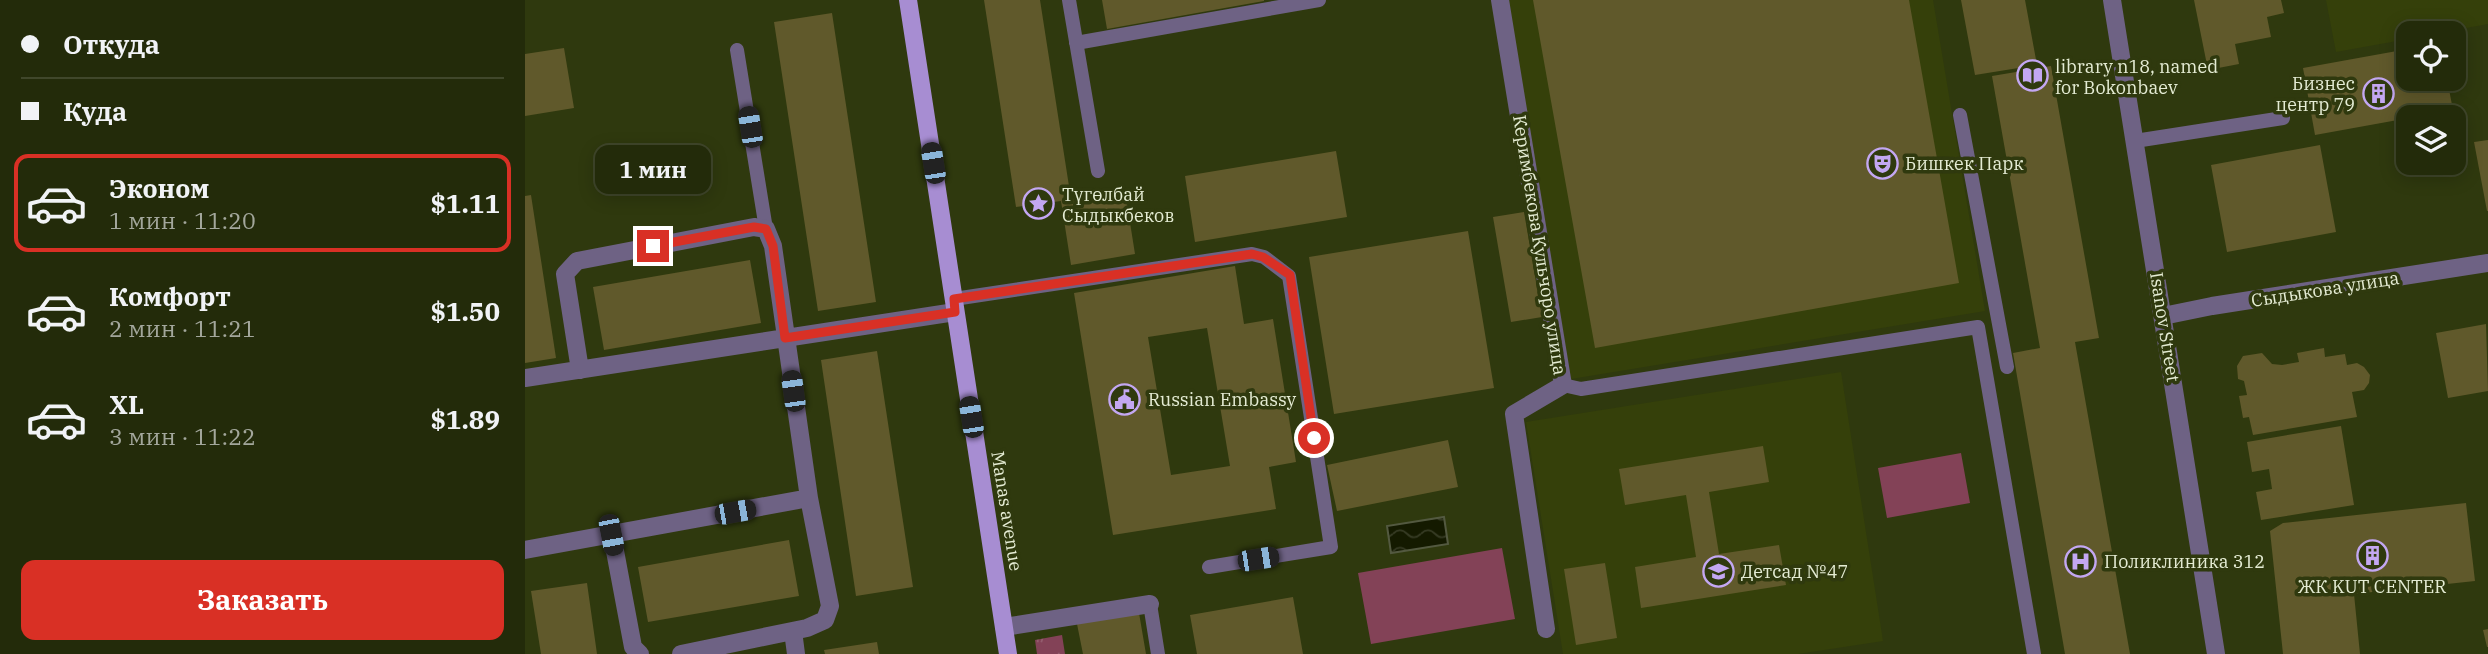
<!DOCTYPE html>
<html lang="ru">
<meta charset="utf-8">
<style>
body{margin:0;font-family:"IBM Plex Serif",serif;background:#2b3313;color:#f1f3f6;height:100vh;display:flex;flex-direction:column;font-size:26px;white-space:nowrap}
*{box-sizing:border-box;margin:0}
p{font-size:23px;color:#a3a79c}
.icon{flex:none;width:38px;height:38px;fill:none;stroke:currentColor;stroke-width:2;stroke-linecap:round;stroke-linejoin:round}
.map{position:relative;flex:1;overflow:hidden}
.side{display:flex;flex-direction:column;background:#232b0a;width:525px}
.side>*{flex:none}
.hud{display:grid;align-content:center;height:154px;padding:0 21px;background:#232b0a}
.buttons{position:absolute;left:1871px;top:21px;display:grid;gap:14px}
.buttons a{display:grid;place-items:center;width:70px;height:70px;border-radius:14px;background:#232b0a;box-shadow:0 4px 18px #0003,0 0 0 2px #40472b;font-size:35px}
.end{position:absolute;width:32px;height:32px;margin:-16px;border:9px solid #d93025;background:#fff;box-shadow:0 0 0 4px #fff}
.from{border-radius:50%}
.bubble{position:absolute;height:49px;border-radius:14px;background:#232b0a;box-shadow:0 4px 18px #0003,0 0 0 2px #40472b;font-size:23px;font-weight:700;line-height:49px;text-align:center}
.car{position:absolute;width:21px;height:42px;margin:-21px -10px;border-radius:9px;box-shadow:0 0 5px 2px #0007;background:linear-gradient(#222 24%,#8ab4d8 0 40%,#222 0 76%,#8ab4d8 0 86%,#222 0)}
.hud b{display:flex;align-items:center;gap:24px;height:66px;font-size:26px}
.hud b+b{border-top:2px solid #40472b}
.hud i{width:18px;height:18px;background:#f1f3f6}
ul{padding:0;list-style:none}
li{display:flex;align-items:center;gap:21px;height:98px;margin:0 14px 10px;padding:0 7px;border:4px solid transparent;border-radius:14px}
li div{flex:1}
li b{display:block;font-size:26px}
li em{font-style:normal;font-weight:700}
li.on{border-color:#d93025}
li>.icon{width:63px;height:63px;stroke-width:1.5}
.cta{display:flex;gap:14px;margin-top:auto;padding:14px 21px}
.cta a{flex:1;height:80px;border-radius:14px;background:#d93025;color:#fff;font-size:28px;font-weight:700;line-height:80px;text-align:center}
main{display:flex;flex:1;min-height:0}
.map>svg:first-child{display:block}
.built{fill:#35400a}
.grass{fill:url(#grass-tufts)}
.pitch{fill:#834257}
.water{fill:url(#water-waves);stroke:#535940;stroke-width:2}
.building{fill:#60592b;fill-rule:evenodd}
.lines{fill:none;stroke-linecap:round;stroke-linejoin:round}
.service{stroke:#6e6284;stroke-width:14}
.minor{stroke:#6e6284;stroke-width:18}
.tertiary{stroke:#6e6284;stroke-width:18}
.primary{stroke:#a78dd2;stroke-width:18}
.route{stroke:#d93025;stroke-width:9}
.labels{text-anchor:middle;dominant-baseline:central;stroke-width:7;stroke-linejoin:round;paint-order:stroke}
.poi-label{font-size:18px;fill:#e5ecd4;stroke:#2f390e;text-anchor:start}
.street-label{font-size:18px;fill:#e5ecd4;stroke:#2f390e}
</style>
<main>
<section class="side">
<div class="hud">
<b><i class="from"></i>Откуда</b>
<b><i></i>Куда</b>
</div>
<ul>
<li class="on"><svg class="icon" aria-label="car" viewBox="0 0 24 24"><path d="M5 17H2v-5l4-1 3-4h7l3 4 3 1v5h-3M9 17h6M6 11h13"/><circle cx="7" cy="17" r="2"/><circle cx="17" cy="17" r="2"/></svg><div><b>Эконом</b><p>1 мин · 11:20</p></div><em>$1.11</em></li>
<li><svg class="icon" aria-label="car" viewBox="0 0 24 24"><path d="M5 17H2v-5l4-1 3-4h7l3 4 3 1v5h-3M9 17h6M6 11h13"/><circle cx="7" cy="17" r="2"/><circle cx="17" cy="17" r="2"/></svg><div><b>Комфорт</b><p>2 мин · 11:21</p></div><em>$1.50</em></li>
<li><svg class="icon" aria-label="car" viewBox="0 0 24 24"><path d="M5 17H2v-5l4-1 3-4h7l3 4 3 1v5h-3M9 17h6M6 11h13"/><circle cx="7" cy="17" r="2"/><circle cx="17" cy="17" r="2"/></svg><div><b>XL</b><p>3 мин · 11:22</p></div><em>$1.89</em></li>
</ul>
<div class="cta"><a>Заказать</a></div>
</section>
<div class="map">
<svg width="1963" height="654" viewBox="0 0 1963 654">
<defs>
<pattern id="grass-tufts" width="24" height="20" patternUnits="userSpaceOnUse" patternTransform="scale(1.75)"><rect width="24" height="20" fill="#834257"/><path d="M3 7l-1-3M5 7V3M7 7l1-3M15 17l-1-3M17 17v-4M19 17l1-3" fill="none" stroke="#945d6e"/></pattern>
<pattern id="water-waves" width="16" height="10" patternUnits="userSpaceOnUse" patternTransform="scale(1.75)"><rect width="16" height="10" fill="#141a00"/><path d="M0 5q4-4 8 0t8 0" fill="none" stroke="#363b24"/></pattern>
</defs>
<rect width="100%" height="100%" fill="#2f390e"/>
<!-- built -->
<path class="built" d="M983 0H1408L1460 311 1046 379Z
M1801 0H1963V24L1914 33H1883V39L1811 52Z
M1316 372 1358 641 1273 654H1038L1001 422Z"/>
<!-- grass -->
<path class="grass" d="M537 635 540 654H512L510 640Z"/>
<!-- pitch -->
<path class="pitch" d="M1436 453 1445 503 1362 518 1353 468Z
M977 548 990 619 846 644 833 573Z"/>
<!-- water -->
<path class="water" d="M919 517 923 544 866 553 862 526Z"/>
<!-- building -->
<path class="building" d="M459 0H515L546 199 600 191 610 254 546 265 536 201 491 207Z
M577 0H739V1L582 29Z
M1008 0H1384L1434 283 1070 348Z
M1436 0H1500L1512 65 1450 75Z
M1669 0H1756L1759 13 1742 17 1746 37 1710 44 1714 64 1683 70Z
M307 13 351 302 293 311 249 22Z
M39 48 49 108 0 116V54Z
M1883 49V79H1922L1928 110 1790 135 1778 68Z
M1526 66 1574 338 1550 342 1605 654H1540L1488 353 1515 348 1467 76Z
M1963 140V211H1962L1949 142Z
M1795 145 1811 232 1702 252 1686 165Z
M811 151 822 217 670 242 660 176Z
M6 195 31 358 0 363V196Z
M999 212 1017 317 986 322 968 217Z
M943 231 969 388 809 414 784 257Z
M225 260 236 323 79 350 68 287Z
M710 266 719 324 748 319 771 462 744 467 751 509 588 535 549 293ZM682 328 705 466 646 475 623 337Z
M1961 324 1963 391 1923 398 1911 333Z
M1799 348 1800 357 1820 354 1822 365 1832 363 1839 367 1845 375 1844 383 1839 390 1827 392 1832 417 1728 435 1724 417 1718 418 1714 396 1722 395 1719 381 1713 379 1712 366 1718 356 1737 353 1747 364 1757 365 1774 362 1772 353Z
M352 351 388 587 331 596 296 360Z
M1816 426 1829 505 1736 520 1731 492 1747 489 1744 469 1727 472 1722 442Z
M923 440 933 487 812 511 802 465Z
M1238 446 1244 482 1184 492 1194 554 1254 545 1261 585 1116 608 1110 567 1171 557 1161 495 1100 505 1094 469Z
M1941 503 1950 581 1829 594 1835 654H1758L1745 531 1758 523Z
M264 540 274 596 123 622 113 567Z
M1080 563 1092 638 1051 645 1039 569Z
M62 583 72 654H16L6 591Z
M768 597 778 654H672L665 615Z
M614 613 621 654H558L552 624Z
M1963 629V647H1962L1958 630Z
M352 642 354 654H300L299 650Z"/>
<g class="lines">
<!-- service -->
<path class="service" d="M544 0 573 171
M551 43 794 0
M212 50 241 229
M1435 115 1482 367
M1610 141 1758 118
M429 299 727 254 739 257 764 276 806 547 684 567
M1038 385 1056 389 1453 327 1509 654
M625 604 633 654"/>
<!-- minor -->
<path class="minor" d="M975 0 1038 385 989 414 1021 629
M1638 316 1687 306 1963 263
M55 370 40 274 52 261 229 227 241 229 248 246 284 498
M0 378 430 312
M87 535 108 647 115 654
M0 550 284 498 305 606 300 620 282 628 156 654
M479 627 625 604
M268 631 271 654"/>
<!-- tertiary -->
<path class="tertiary" d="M1587 0 1691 654"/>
<!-- primary -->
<path class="primary" d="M383 0 483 654"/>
</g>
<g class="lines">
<!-- route -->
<path class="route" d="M128 246 229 227 241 229 248 246 260 338 430 312 429 299 727 254 738 257 765 275 789 438"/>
</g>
<!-- icons -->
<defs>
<symbol id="library-ring" viewBox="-11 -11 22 22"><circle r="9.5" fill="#2f390e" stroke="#c3a7f2" stroke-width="1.5"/><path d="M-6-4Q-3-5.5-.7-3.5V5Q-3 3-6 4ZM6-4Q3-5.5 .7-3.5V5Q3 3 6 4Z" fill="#c3a7f2"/></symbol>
<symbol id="building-ring" viewBox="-11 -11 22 22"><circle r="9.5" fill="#2f390e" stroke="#c3a7f2" stroke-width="1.5"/><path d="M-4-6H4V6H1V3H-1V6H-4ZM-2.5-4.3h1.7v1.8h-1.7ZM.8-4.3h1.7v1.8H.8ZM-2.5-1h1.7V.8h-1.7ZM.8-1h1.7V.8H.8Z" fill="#c3a7f2"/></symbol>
<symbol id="theatre-ring" viewBox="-11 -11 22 22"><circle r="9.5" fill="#2f390e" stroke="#c3a7f2" stroke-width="1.5"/><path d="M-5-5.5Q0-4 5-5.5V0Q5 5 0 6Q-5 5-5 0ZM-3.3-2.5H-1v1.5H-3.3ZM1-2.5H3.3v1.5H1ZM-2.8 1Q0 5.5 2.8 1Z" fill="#c3a7f2"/></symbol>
<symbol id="sight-ring" viewBox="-11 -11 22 22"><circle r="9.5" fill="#2f390e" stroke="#c3a7f2" stroke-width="1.5"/><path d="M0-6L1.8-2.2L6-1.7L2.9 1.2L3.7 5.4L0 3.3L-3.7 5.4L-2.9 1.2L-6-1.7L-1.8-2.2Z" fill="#c3a7f2"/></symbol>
<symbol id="civic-ring" viewBox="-11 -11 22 22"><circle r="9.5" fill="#2f390e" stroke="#c3a7f2" stroke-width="1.5"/><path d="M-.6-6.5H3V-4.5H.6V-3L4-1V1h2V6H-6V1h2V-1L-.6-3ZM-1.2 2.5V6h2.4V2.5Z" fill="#c3a7f2"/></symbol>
<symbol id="hospital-ring" viewBox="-11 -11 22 22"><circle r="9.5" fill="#2f390e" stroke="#c3a7f2" stroke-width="1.5"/><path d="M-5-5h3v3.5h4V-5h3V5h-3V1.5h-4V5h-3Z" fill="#c3a7f2"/></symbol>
<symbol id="school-ring" viewBox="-11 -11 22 22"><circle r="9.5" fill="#2f390e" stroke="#c3a7f2" stroke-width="1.5"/><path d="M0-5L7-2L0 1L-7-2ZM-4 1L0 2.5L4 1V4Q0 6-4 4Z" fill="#c3a7f2"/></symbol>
</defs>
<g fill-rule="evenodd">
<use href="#library-ring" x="1490" y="58" width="35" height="35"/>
<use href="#building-ring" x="1836" y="76" width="35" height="35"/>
<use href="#theatre-ring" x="1340" y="146" width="35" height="35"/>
<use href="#sight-ring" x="496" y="186" width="35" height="35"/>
<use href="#civic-ring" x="582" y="382" width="35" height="35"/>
<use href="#building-ring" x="1830" y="538" width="35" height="35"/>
<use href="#hospital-ring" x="1538" y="544" width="35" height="35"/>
<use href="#school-ring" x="1176" y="554" width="35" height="35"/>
</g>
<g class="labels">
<!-- poi labels -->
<g class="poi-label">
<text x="1530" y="66">library n18, named<tspan x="1530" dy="21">for Bokonbaev</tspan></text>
<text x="1830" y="83" text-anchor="end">Бизнес<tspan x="1830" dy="21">центр 79</tspan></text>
<text x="1380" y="163">Бишкек Парк</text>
<text x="537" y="194">Түгөлбай<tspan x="537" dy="21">Сыдыкбеков</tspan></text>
<text x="623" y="399">Russian Embassy</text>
<text x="1579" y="561">Поликлиника 312</text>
<text x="1216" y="571">Детсад №47</text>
<text x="1847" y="586" text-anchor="middle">ЖК KUT CENTER</text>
</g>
<!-- street labels -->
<g class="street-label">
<text transform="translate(1015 245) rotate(81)">Керимбекова Кульчоро улица</text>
<text transform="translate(1800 289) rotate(-9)">Сыдыкова улица</text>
<text transform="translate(1640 327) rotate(81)">Isanov Street</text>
<text transform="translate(482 511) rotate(81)">Manas avenue</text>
</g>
</g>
</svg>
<div class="buttons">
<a><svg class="icon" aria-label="locate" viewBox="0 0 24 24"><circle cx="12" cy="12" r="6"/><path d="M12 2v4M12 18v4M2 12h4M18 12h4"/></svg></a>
<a><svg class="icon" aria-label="layers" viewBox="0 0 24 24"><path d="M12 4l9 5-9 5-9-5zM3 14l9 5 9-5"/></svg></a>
</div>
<i class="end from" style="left:789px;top:438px"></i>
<i class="end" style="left:128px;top:246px"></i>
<div class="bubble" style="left:70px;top:145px;width:116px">1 мин</div>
<i class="car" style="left:225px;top:127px;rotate:351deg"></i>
<i class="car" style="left:408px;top:163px;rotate:351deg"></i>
<i class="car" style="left:268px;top:391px;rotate:352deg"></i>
<i class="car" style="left:446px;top:417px;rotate:351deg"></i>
<i class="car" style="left:210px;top:512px;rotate:80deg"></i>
<i class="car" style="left:86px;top:535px;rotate:169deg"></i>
<i class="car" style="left:733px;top:559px;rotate:81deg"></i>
</div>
</main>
